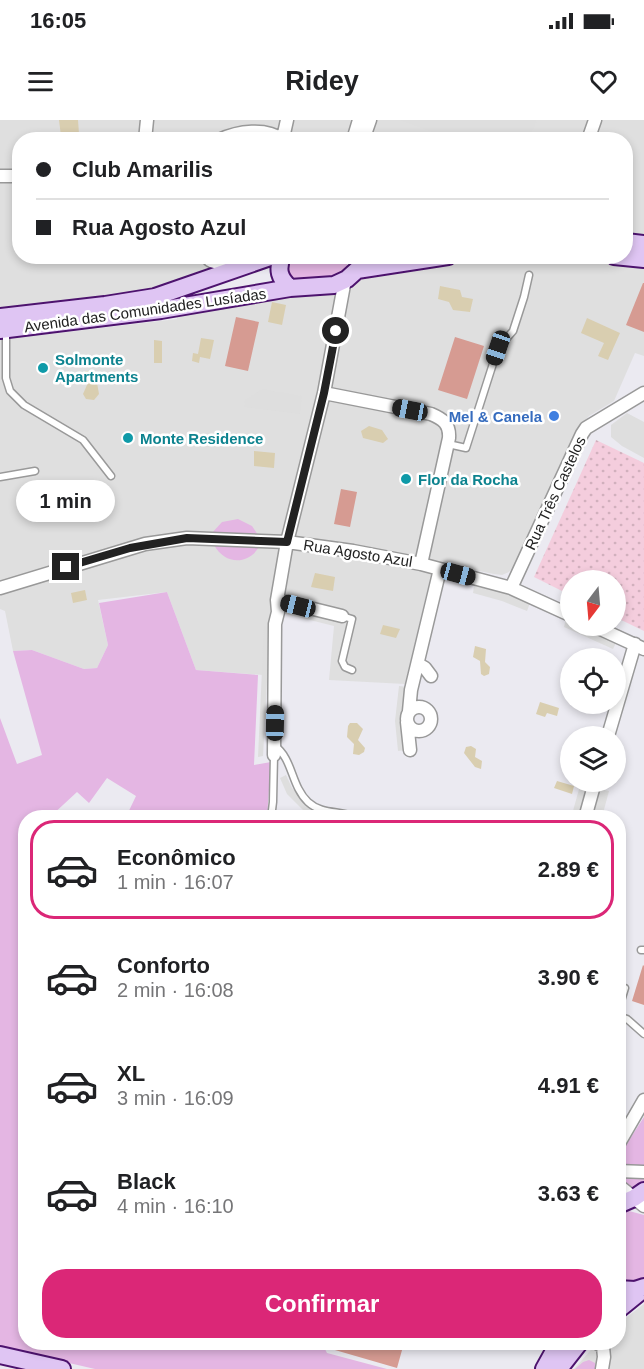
<!DOCTYPE html>
<html lang="pt">
<meta charset="utf-8">
<style>
body{margin:0;font-family:Arial,sans-serif;background:#f6f6f6;color:#202124;height:100vh;display:flex;flex-direction:column;font-size:22px;white-space:nowrap}
*{box-sizing:border-box;margin:0}
p{font-size:20px;color:#757577}
.icon{flex:none;width:33px;height:33px;fill:none;stroke:currentColor;stroke-width:2;stroke-linecap:round;stroke-linejoin:round}
.map{position:relative;flex:1;overflow:hidden}
.panel{position:absolute;left:18px;top:690px;width:608px;height:540px;display:flex;flex-direction:column;background:#fff;border-radius:24px;box-shadow:0 3px 9px #0003}
.panel>*{flex:none}
.top-card{position:absolute;left:12px;top:12px;width:621px;height:132px;border-radius:24px;box-shadow:0 3px 9px #0003;display:grid;align-content:center;height:132px;padding:0 24px;background:#fff}
.needle{width:39px;rotate:196deg}
.fabs{position:absolute;left:560px;top:450px;display:grid;gap:12px}
.fabs a{display:grid;place-items:center;width:66px;height:66px;border-radius:50%;background:#fff;box-shadow:0 3px 9px #0003;font-size:30px}
.end{position:absolute;width:27px;height:27px;margin:-14px;border:8px solid #222;background:#fff;box-shadow:0 0 0 3px #fff}
.from{border-radius:50%}
.bubble{position:absolute;height:42px;border-radius:21px;background:#fff;box-shadow:0 3px 9px #0003;font-size:20px;font-weight:700;line-height:42px;text-align:center}
.car{position:absolute;width:18px;height:36px;margin:-18px -9px;border-radius:8px;box-shadow:0 0 4px 2px #0007;background:linear-gradient(#222 24%,#8ab4d8 0 40%,#222 0 76%,#8ab4d8 0 86%,#222 0)}
.top-card b{display:flex;align-items:center;gap:21px;height:57px;font-size:22px}
.top-card b+b{border-top:2px solid #e0e0e0}
.top-card i{width:15px;height:15px;background:#202124}
ul{padding:10px 0 0;list-style:none}
li{display:flex;align-items:center;gap:18px;height:99px;margin:0 12px 9px;padding:0 12px;border:3px solid transparent;border-radius:24px}
li div{flex:1}
li b{display:block;font-size:22px}
li em{font-style:normal;font-weight:700}
li.selected{border-color:#db2777}
li>.icon{width:54px;height:54px;stroke-width:1.5}
.cta{display:flex;gap:12px;margin-top:auto;padding:12px 24px}
.cta a{flex:1;height:69px;border-radius:24px;background:#db2777;color:#fff;font-size:24px;font-weight:700;line-height:69px;text-align:center}
.status{display:flex;justify-content:space-between;align-items:center;height:42px;padding:0 30px;background:#fff;direction:ltr}
.status svg{height:16px;fill:currentColor}
header{display:flex;justify-content:space-between;align-items:center;height:78px;padding:0 24px;background:#fff;font-size:27px;font-weight:700}
.map>svg:first-child{display:block}
.residential{fill:#dfdfdf}
.grass{fill:#e4b6e3}
.park{fill:url(#park-dots)}
.pitch{fill:#d69b92}
.parking{fill:#dedede}
.water{fill:#d9ceb0}
.lines{fill:none;stroke-linecap:round;stroke-linejoin:round}
.lane-casing{stroke:#999;stroke-width:9}
.street-casing{stroke:#999;stroke-width:15}
.secondary-casing{stroke:#4d136e;stroke-width:20}
.lane{stroke:#fff;stroke-width:6}
.street{stroke:#fff;stroke-width:12}
.secondary{stroke:#dfc5f3;stroke-width:16}
.route{stroke:#222;stroke-width:8}
.culture-dot{fill:#0f9aa8;stroke:#fff;stroke-width:2}
.shop-dot{fill:#3f7fe0;stroke:#fff;stroke-width:2}
.labels{text-anchor:middle;dominant-baseline:central;stroke-width:5;stroke-linejoin:round;paint-order:stroke}
.street-label{font-size:15px;fill:#222;stroke:#fff}
.culture-label{font-size:15px;font-weight:bold;fill:#0d838f;stroke:#fff;text-anchor:start}
.shop-label{font-size:15px;font-weight:bold;fill:#366cbe;stroke:#fff;text-anchor:end}
</style>
<div class="status"><b>16:05</b><svg viewBox="0 0 49 12"><path d="M0 12V9h3v3zM5 12V6h3v6zM10 12V3h3v9zM15 12V0h3v12zM26 1h20v11H26zM47 4h2v5h-2z"/></svg></div>
<header><svg class="icon" aria-label="menu" viewBox="0 0 24 24"><path d="M4 6h16M4 12h16M4 18h16"/></svg>Ridey<svg class="icon" aria-label="heart" viewBox="0 0 24 24"><path d="M12 20l-8-8c-3-5 5-10 8-4 3-6 11-1 8 4z"/></svg></header>
<div class="map">
<svg width="644" height="1249" viewBox="0 0 644 1249">
<defs>
<pattern id="park-dots" width="8" height="8" patternUnits="userSpaceOnUse" patternTransform="scale(1.5)"><rect width="8" height="8" fill="#f4cddd"/><path d="M2 2h.1M6 6h.1" fill="none" stroke="#d1b0bd" stroke-width="1.8" stroke-linecap="round"/></pattern>
</defs>
<rect width="100%" height="100%" fill="#ebeaf1"/>
<!-- residential -->
<path class="residential" d="M0 0H644V124L626 122V20H20V136L273 137 155 177 0 197Z
M448 136H614L644 139V236L635 233 614 281 589 296 581 305 514 446 509 452 502 455 494 454 434 442 405 564 329 560 334 506 278 492 276 556 196 550 167 472 98 480 108 525 97 548 84 549 32 530 13 531 5 491 0 489V220L177 199 178 186Z
M644 1184V1249H574L597 1223 618 1222V1204Z"/>
<!-- grass -->
<path class="grass" d="M300 136 345 137C349 143 347 149 344 155L300 162 290 156 287 146 292 138Z
M238 399 252 406 258 415 211 414 222 402Z
M214 425 259 427C248 445 225 445 214 425Z
M167 472 196 550 258 555 254 645 271 642 267 697H126L136 676 107 658 89 683 77 672 50 697 26 698V1222L322 1223 327 1233 387 1249H95L0 1227V598L17 644 42 635 13 531 32 530 84 549 97 548 108 525 99 483Z
M644 997V1046L623 1045 624 1028Z
M644 1056V1065L635 1071 618 1058H634Z
M629 1091 644 1095V1160L633 1163 618 1161V1093Z
M589 1240 595 1243V1249H575L583 1242Z"/>
<!-- park -->
<path class="park" d="M596 320 644 343V511L615 497V460H570V475L534 457Z"/>
<!-- pitch -->
<path class="pitch" d="M643 163H644V212L626 205Z
M236 197 259 202 248 251 225 246Z
M455 217 484 226 467 279 438 270Z
M341 369 357 372 350 407 334 404Z
M643 845 644 846V885L632 881Z
M329 1223V1222L404 1223 397 1248 328 1228Z"/>
<!-- parking -->
<path class="parking" d="M400 0H537L529 19 455 20Z
M262 269 302 276 300 294 244 287 245 280Z
M627 293 644 302V338L622 326 611 317V305Z
M474 466 504 473 530 483 527 491 502 481 473 473Z
M566 499 570 501V506H581L617 521 613 529 564 507Z
M264 506 270 507 263 636 258 637Z
M399 566 408 567 403 601 406 630 398 631 395 601Z
M286 655 292 668 314 688 308 695 287 674 280 658Z
M581 662 590 664 581 697 571 698Z
M600 669 609 671 602 697H592Z"/>
<!-- water -->
<path class="water" d="M59 0H78L79 14 61 16Z
M440 166 460 170 462 177 473 179 470 192 453 190 449 182 438 179Z
M272 182 286 185 282 205 268 202Z
M587 198 620 213 608 240 598 236 604 223 581 213Z
M201 218 214 220 210 239 200 237 199 243 192 241 193 233 198 234Z
M154 220 162 221V243H154Z
M85 251H95L99 274 94 280 86 279 83 274 87 265Z
M369 306 382 310 388 319 383 323 363 318 361 311Z
M254 331 275 333 274 348 254 346Z
M56 374 60 387 50 390 47 376Z
M315 453 335 457 333 471 311 467Z
M85 470 87 480 73 483 71 473Z
M383 505 400 509 396 518 380 514Z
M475 526 486 529 485 542 490 547 489 554 484 556 481 554 480 541 473 537Z
M540 582 559 588 557 596 547 593 545 597 536 594Z
M350 603H357L363 609 358 620 365 628 364 632 359 635 353 634 354 624 347 617 348 606Z
M471 626 476 629 475 637 482 641 481 649 475 647 464 633 466 627Z
M557 661 574 666 572 674 554 668Z"/>
<g class="lines">
<defs>
<path id="lane" d="M203 136C210 151 224 144 236 141
M6 210V258L10 271 24 285 83 320 111 356
M448 324 466 328 498 228 513 211 524 177 529 155
M0 357 35 351
M342 496 352 499 342 541 345 547 352 550
M275 626C293 639 291 666 308 682 322 695 342 690 357 698
M271 698 273 682 274 635
M641 830H644
M618 891 625 868
M618 896 627 899 644 914"/>
<path id="street" d="M283 18 287 0
M145 20 147 0
M219 20C238 11 266 7 283 20
M353 20 359 0
M363 20 370 0
M588 20 595 0
M0 56H20
M324 273 431 294C443 299 450 304 449 318L421 444
M0 468 145 424 187 418 287 422 353 431 421 444 511 468 570 495
M511 468 582 314 586 308 644 273
M277 480 342 496
M594 506 644 529
M418 544 425 548 431 556
M407 599a12 12 0 1 1 24 0a12 12 0 1 1-24 0Z
M409 591 411 570 440 449
M407 602 410 630
M608 616 635 524
M274 635 275 504 278 492 277 480 287 422 324 273 344 165 347 159
M585 698 595 662
M618 1025 644 980
M618 1051 644 1052
M618 1065 644 1086
M595 1222 603 1227 604 1237 602 1249"/>
<path id="secondary" d="M626 122 644 124
M282 136C277 150 279 158 290 168
M614 136 644 139
M0 197 105 185 155 177 273 136
M0 210 161 190 290 168 334 165 347 159 357 150 448 136
M618 1085 634 1078 644 1071
M618 1169 635 1170 644 1167
M618 1190 644 1169
M0 1235 62 1249
M544 1249 559 1222
M559 1249 580 1222"/>
</defs>
<!-- lane casing -->
<use href="#lane" class="lane-casing"/>
<!-- street casing -->
<use href="#street" class="street-casing"/>
<!-- secondary casing -->
<use href="#secondary" class="secondary-casing"/>
<!-- lane -->
<use href="#lane" class="lane"/>
<!-- street -->
<use href="#street" class="street"/>
<!-- secondary -->
<use href="#secondary" class="secondary"/>
</g>
<g class="lines">
<!-- route -->
<path class="route" d="M66 447 130 428 187 418 287 422 324 273 336 211"/>
</g>
<!-- markers -->
<g class="culture-dot">
<circle cx="43" cy="248" r="6"/>
<circle cx="128" cy="318" r="6"/>
<circle cx="406" cy="359" r="6"/>
</g>
<circle class="shop-dot" cx="554" cy="296" r="6"/>
<g class="labels">
<!-- street labels -->
<g class="street-label">
<text transform="translate(145 190) rotate(-8)">Avenida das Comunidades Lusíadas</text>
<text transform="translate(555 373) rotate(-65)">Rua Três Castelos</text>
<text transform="translate(358 433) rotate(9)">Rua Agosto Azul</text>
</g>
<!-- culture labels -->
<g class="culture-label">
<text x="55" y="239">Solmonte<tspan x="55" dy="17">Apartments</tspan></text>
<text x="140" y="318">Monte Residence</text>
<text x="418" y="359">Flor da Rocha</text>
</g>
<!-- shop labels -->
<g class="shop-label">
<text x="542" y="296">Mel &amp; Canela</text>
</g>
</g>
</svg>
<div class="fabs">
<a><svg class="needle" viewBox="-14 -14 28 28"><path d="M0-13l5 13h-10z" fill="#e53935"/><path d="M0 13l5-13h-10z" fill="#757577"/></svg></a>
<a><svg class="icon" aria-label="locate" viewBox="0 0 24 24"><circle cx="12" cy="12" r="6"/><path d="M12 2v4M12 18v4M2 12h4M18 12h4"/></svg></a>
<a><svg class="icon" aria-label="layers" viewBox="0 0 24 24"><path d="M12 4l9 5-9 5-9-5zM3 14l9 5 9-5"/></svg></a>
</div>
<i class="end from" style="left:336px;top:211px"></i>
<i class="end" style="left:66px;top:447px"></i>
<div class="bubble" style="left:16px;top:360px;width:99px">1 min</div>
<i class="car" style="left:498px;top:228px;rotate:199deg"></i>
<i class="car" style="left:410px;top:290px;rotate:281deg"></i>
<i class="car" style="left:458px;top:454px;rotate:105deg"></i>
<i class="car" style="left:298px;top:486px;rotate:284deg"></i>
<i class="car" style="left:275px;top:603px;rotate:1deg"></i>
<div class="top-card">
<b><i class="from"></i>Club Amarilis</b>
<b><i></i>Rua Agosto Azul</b>
</div>
<section class="panel">
<ul>
<li class="selected"><svg class="icon" aria-label="car" viewBox="0 0 24 24"><path d="M5 17H2v-5l4-1 3-4h7l3 4 3 1v5h-3M9 17h6M6 11h13"/><circle cx="7" cy="17" r="2"/><circle cx="17" cy="17" r="2"/></svg><div><b>Econômico</b><p>1 min · 16:07</p></div><em>2.89 €</em></li>
<li><svg class="icon" aria-label="car" viewBox="0 0 24 24"><path d="M5 17H2v-5l4-1 3-4h7l3 4 3 1v5h-3M9 17h6M6 11h13"/><circle cx="7" cy="17" r="2"/><circle cx="17" cy="17" r="2"/></svg><div><b>Conforto</b><p>2 min · 16:08</p></div><em>3.90 €</em></li>
<li><svg class="icon" aria-label="car" viewBox="0 0 24 24"><path d="M5 17H2v-5l4-1 3-4h7l3 4 3 1v5h-3M9 17h6M6 11h13"/><circle cx="7" cy="17" r="2"/><circle cx="17" cy="17" r="2"/></svg><div><b>XL</b><p>3 min · 16:09</p></div><em>4.91 €</em></li>
<li><svg class="icon" aria-label="car" viewBox="0 0 24 24"><path d="M5 17H2v-5l4-1 3-4h7l3 4 3 1v5h-3M9 17h6M6 11h13"/><circle cx="7" cy="17" r="2"/><circle cx="17" cy="17" r="2"/></svg><div><b>Black</b><p>4 min · 16:10</p></div><em>3.63 €</em></li>
</ul>
<div class="cta"><a>Confirmar</a></div>
</section>
</div>
